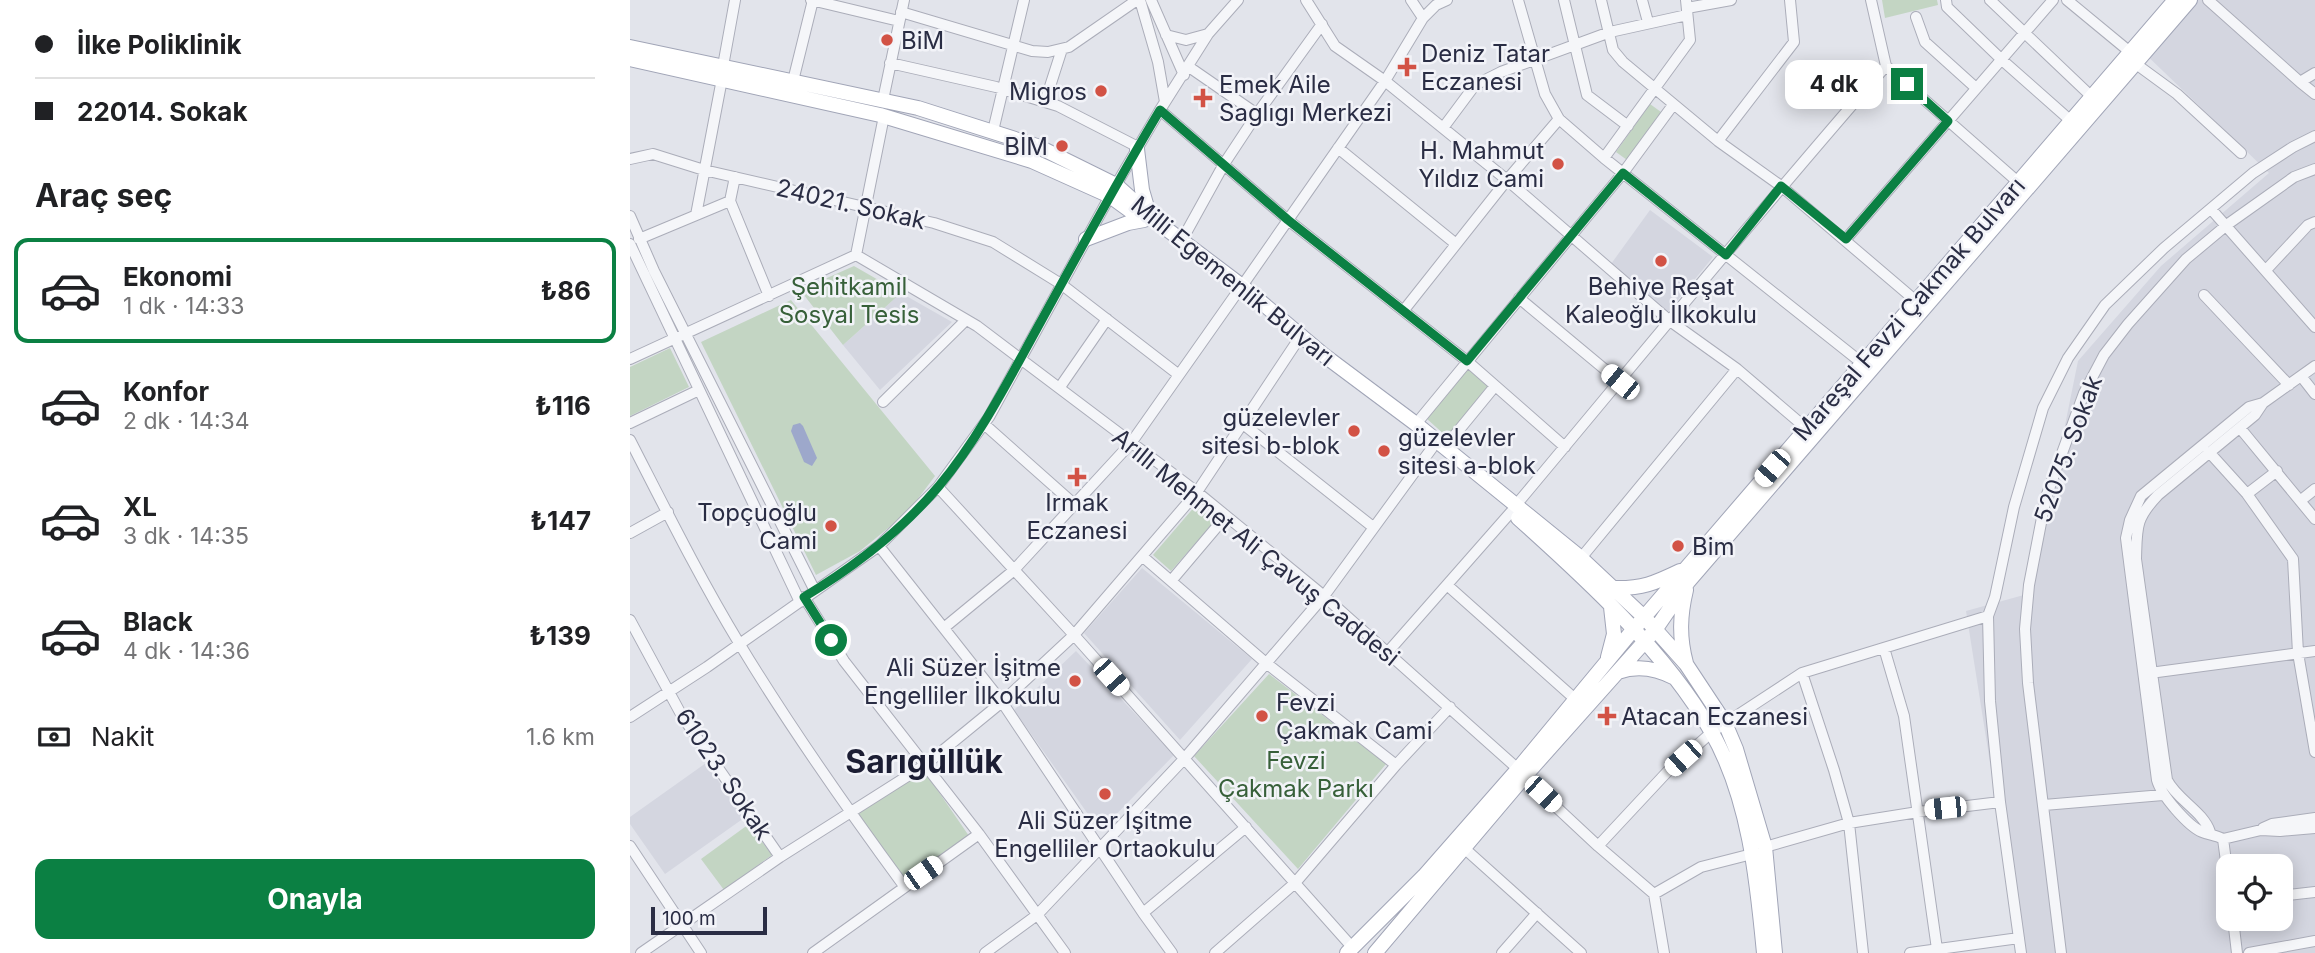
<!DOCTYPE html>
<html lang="tr">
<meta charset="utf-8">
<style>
body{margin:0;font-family:Inter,sans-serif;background:#f6f6f6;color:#202124;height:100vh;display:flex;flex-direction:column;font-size:26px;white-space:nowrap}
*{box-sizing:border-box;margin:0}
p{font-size:23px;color:#757577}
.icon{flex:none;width:38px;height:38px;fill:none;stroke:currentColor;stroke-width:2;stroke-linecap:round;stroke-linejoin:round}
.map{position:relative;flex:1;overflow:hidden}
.sheet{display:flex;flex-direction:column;background:#fff;width:630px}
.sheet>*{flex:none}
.guide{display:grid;align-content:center;height:154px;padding:0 35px;background:#fff}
.buttons{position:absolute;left:1586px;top:854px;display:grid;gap:14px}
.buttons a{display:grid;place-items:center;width:77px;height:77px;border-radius:14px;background:#fff;box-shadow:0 4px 18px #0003;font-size:35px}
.scale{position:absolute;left:21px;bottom:18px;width:116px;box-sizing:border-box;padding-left:7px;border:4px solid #2a2d44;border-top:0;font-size:19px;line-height:24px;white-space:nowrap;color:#2a2d44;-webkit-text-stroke:5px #f2f3f8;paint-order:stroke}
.end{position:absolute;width:32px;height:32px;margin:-16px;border:9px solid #0b8043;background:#fff;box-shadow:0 0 0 4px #fff}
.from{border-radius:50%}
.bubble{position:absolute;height:49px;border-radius:14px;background:#fff;box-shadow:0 4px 18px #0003;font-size:23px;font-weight:700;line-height:49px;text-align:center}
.car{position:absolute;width:21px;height:42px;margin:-21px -10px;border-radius:9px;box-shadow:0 0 5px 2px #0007;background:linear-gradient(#fff 24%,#345 0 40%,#fff 0 76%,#345 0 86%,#fff 0)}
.guide b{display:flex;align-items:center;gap:24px;height:66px;font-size:26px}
.guide b+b{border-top:2px solid #e0e0e0}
.guide i{width:18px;height:18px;background:#202124}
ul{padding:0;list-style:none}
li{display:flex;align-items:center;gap:21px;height:105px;margin:0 14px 10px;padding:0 21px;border:4px solid transparent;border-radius:14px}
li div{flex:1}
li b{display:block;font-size:26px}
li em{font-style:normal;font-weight:700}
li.active{border-color:#0b8043}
li>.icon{width:63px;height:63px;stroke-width:1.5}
h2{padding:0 35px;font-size:32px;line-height:84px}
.pay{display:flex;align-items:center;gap:18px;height:77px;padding:0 35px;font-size:26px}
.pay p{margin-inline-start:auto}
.action{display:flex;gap:14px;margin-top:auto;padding:14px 35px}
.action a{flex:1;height:80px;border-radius:14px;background:#0b8043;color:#fff;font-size:28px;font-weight:700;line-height:80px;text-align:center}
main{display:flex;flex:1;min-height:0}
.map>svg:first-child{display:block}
.built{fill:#d4d6e0;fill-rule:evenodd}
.green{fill:#c3d5c3}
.water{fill:#9da8cb}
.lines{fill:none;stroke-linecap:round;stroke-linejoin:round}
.minor-casing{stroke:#abadb9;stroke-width:12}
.major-casing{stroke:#a1a5b7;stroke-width:16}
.minor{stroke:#f5f6f9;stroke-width:10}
.major{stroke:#fff;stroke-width:14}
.route{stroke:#0b8043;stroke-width:9}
.poi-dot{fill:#d25245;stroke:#f2f3f8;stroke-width:2.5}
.labels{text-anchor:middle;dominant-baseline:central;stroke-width:5;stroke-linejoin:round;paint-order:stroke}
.poi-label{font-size:24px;fill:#2a2d44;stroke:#f2f3f8;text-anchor:start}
.street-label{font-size:24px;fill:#2a2d44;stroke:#f2f3f8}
.park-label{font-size:24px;fill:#376039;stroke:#f2f3f8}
.district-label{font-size:32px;font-weight:bold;fill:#1c1e34;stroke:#f2f3f8}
</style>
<main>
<section class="sheet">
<div class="guide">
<b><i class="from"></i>İlke Poliklinik</b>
<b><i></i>22014. Sokak</b>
</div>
<h2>Araç seç</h2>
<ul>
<li class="active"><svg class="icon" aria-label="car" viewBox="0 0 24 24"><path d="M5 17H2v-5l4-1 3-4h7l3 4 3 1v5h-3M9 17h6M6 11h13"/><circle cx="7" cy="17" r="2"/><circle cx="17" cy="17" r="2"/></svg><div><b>Ekonomi</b><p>1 dk · 14:33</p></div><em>₺86</em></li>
<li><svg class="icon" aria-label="car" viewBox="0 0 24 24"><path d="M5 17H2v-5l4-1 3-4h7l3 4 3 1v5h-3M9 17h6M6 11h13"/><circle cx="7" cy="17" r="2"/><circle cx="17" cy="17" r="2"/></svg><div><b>Konfor</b><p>2 dk · 14:34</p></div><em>₺116</em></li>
<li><svg class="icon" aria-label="car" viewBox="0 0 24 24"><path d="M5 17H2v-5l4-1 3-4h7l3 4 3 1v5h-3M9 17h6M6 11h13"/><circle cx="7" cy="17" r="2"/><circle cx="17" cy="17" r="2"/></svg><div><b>XL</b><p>3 dk · 14:35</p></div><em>₺147</em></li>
<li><svg class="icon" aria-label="car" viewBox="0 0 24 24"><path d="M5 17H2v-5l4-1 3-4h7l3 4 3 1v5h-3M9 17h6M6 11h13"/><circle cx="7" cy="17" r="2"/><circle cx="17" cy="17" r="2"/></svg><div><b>Black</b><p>4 dk · 14:36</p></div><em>₺139</em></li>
</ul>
<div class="pay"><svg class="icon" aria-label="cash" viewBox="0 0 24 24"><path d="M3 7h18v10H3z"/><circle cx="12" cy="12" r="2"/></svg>Nakit<p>1.6 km</p></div>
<div class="action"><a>Onayla</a></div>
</section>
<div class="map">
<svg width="1685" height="953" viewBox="0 0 1685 953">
<rect width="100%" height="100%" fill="#e2e4eb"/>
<!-- built -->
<path class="built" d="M1551 0H1685V953H1390L1336 611 1401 593 1448 361 1531 266 1639 173 1508 47ZM1598 866H1650V919H1598Z
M1020 210 1083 257 1038 312 981 264Z
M271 293 322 322 250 390 213 345Z
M512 568 622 659 550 740 454 633Z
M446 651 544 755 470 831 384 710Z
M76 763 114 818 35 874 0 824V817Z"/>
<!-- green -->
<path class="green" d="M1252 0H1307L1308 5 1255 18Z
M1020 104 1031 112 997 160 986 152Z
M224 266 271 293 213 345 170 290Z
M161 300 305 476 278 512 230 551 186 575 71 342Z
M40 348 59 387 0 416V367Z
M838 369 859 388 817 437 796 418Z
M566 505 585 521 541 571 523 555Z
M639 674 756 764 668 869 564 756Z
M293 769 339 836 275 881 228 813Z
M119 824 142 855 94 890 71 859Z"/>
<!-- water -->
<path class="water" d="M170 423 173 426 187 458 182 466 174 462 161 431 163 425Z"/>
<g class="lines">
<defs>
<path id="minor" d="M181 0 269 21
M510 0 528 62 535 102
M521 0 554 75
M676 0 705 46 755 81 877 180 1040 321 1107 369 1176 428
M781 0 793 18
M888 0 915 94 929 119 974 158 1232 363
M934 0 957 95 998 126
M971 0 983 50 993 62 1088 141 1151 186 1286 301
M1012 0 1018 22
M1241 0 1256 66 1388 182
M1316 0 1317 7 1372 60 1441 121
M1360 0 1462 97
M1437 0 1500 52
M1578 0 1670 82 1685 73
M1057 8 1101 0
M271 12 402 51 418 52 439 47 507 0
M1286 17 1295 42 1346 88
M536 35 556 40 578 34
M260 63 366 87 428 106 508 147
M1506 64 1547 94 1611 153
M93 66 105 0
M559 67 627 114
M163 81 183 0
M1670 82 1685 94
M253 100 274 0
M415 102 432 49
M530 110 658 220 837 361 935 447
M813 128 845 85 871 72 980 32 1057 15
M363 131 394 0
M1088 141 1164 42 1160 0
M708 148 826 244
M974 158 1060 40 1056 0
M0 159 23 154 74 170 304 223 363 242 431 284 549 375
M100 201 105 177
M1581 209 1685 327
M66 215 92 79
M0 216 24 271 185 591
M9 239 100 201 139 296
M1216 239 1423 0
M552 240 594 164 627 114 692 24
M0 244 170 602
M226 255 347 326 567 492 694 596 888 769
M1636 270 1678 225 1685 222
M612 286 755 81 793 18 806 5 817 0
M1574 295 1659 385
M889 298 990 382
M774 310 877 180 929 119
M0 359 226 255 254 116
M1671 376 1685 394
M430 387 477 319
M253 402 336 320
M1633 403 1619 407 1511 496 1500 520 1496 538 1527 780C1531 795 1558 826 1572 832 1579 835 1586 835 1593 839L1631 830 1650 831 1685 828
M0 423 69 390
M354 424 444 504
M613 424 743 527
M786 424 993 173 1043 105
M1610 428 1685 519
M0 440C35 508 69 577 109 643 159 726 216 807 274 886
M815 447 865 386
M1579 452 1617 494 1663 559 1668 653 1685 752
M308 487 444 635 722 947
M1617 494 1647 471
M1670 501 1685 489
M886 505C1009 358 1130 210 1256 66
M0 533 38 512
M249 546 372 702 513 913 542 953
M512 556 636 663 766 765
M951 558 1107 369
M541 581 596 516
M817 585 945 699
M174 597 214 661 349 834 435 953
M0 620 52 716 150 857
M315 627 383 571 501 443 606 294
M1254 648 1274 716 1307 949
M757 653 881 512
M1172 673 1204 770 1219 823 1233 953
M1520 673 1685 651
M0 717 77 667 249 546 308 487 359 417 486 185 530 110 578 34 608 0
M894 777 968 846 1024 894 1034 953
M1414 805 1533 795
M1633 828 1642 824 1685 818
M1580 832C1573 811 1547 800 1537 780L1506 559C1507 528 1505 519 1528 495L1625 415 1633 403 1685 366
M1593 839 1598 876
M0 846 71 953
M968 846 1038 771 1082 732 1172 673 1358 616
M1135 847 1219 823 1288 812 1370 802
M834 848 951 953
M1024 894 1071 867 1122 854
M1650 896 1685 892
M513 913 616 827
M1603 919 1607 953
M11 953 150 857 295 765 372 702 444 635 567 492 666 343
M183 953 349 834
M355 953 407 915 554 759 694 596 802 448
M585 953 665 883 766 765 820 707
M872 953 907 913
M1280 953 1389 938
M1391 953 1370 802 1360 701 1358 616 1365 597 1384 507 1413 408 1438 358 1475 305 1534 248 1623 173 1663 147 1685 136
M1431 953 1398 683 1395 629 1399 585 1416 497 1454 393 1474 355 1498 324 1556 259 1598 224 1664 177 1685 169
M1619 953 1685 941"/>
<path id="major" d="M0 47 288 108 407 146 486 185 526 221 612 286 695 356 786 424 951 558 1015 618 1056 664 1095 723 1106 749 1135 847 1145 953
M0 59 250 115 402 161 480 196 513 220
M507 149 512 190 519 214
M456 239 498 223 514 220
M888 518C955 578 1036 652 1081 731 1119 797 1127 879 1134 953
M983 588C1012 589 1025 583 1050 571
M978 657 984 634 981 607
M1056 663C1049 637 1050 615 1056 590
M988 672C1007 665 1026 668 1045 678
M717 953 794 876 888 769 1003 630 1545 0
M745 953 894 777 1025 630 1058 582 1560 0"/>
</defs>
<!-- minor casing -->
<use href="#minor" class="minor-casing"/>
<!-- major casing -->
<use href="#major" class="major-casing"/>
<!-- minor -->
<use href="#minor" class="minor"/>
<!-- major -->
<use href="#major" class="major"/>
</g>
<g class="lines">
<!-- route -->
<path class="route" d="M201 640 174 597C224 567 272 530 309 486 350 437 379 379 410 323 449 252 488 180 530 110L658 220 837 361 993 173 1096 255 1151 186 1216 239 1318 121 1277 84"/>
</g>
<!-- markers -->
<g class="poi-dot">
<circle cx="257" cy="40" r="7"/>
<path d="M773.5 56.5h7v7h7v7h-7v7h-7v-7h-7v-7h7z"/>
<circle cx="471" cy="91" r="7"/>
<path d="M569.5 87.5h7v7h7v7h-7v7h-7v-7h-7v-7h7z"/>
<circle cx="432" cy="146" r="7"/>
<circle cx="928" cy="164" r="7"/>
<circle cx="1031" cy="261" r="7"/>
<circle cx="724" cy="431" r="7"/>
<circle cx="754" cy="451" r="7"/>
<path d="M443.5 466.5h7v7h7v7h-7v7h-7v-7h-7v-7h7z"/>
<circle cx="201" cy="526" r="7"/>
<circle cx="1048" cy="546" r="7"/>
<circle cx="445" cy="681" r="7"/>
<circle cx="632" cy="716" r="7"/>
<path d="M973.5 705.5h7v7h7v7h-7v7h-7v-7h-7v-7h7z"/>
<circle cx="475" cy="794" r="7"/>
</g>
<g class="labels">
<!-- poi labels -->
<g class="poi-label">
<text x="271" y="40">BiM</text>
<text x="791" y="53">Deniz Tatar<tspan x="791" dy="28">Eczanesi</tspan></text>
<text x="589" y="84">Emek Aile<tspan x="589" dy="28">Saglıgı Merkezi</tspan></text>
<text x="457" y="91" text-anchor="end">Migros</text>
<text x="418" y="146" text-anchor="end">BİM</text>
<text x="914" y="150" text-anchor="end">H. Mahmut<tspan x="914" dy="28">Yıldız Cami</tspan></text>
<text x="1031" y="286" text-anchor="middle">Behiye Reşat<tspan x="1031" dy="28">Kaleoğlu İlkokulu</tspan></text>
<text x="710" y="417" text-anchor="end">güzelevler<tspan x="710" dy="28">sitesi b-blok</tspan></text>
<text x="768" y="437">güzelevler<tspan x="768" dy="28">sitesi a-blok</tspan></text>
<text x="447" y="502" text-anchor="middle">Irmak<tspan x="447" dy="28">Eczanesi</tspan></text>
<text x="187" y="512" text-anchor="end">Topçuoğlu<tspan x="187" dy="28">Cami</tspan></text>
<text x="1062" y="546">Bim</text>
<text x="431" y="667" text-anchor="end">Ali Süzer İşitme<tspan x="431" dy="28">Engelliler İlkokulu</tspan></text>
<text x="646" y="702">Fevzi<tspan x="646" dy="28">Çakmak Cami</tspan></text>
<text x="991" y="716">Atacan Eczanesi</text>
<text x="475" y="820" text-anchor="middle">Ali Süzer İşitme<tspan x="475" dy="28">Engelliler Ortaokulu</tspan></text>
</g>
<!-- street labels -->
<g class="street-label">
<text transform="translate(221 204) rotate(13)">24021. Sokak</text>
<text transform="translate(603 281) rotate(39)">Milli Egemenlik Bulvarı</text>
<text transform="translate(1279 309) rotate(-49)">Mareşal Fevzi Çakmak Bulvarı</text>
<text transform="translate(1438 449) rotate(-70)">52075. Sokak</text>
<text transform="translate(626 547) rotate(39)">Arıllı Mehmet Ali Çavuş Caddesi</text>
<text transform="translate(94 774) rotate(56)">61023. Sokak</text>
</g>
<!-- park labels -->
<g class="park-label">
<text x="219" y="286">Şehitkamil<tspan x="219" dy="28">Sosyal Tesis</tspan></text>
<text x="666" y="760">Fevzi<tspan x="666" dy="28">Çakmak Parkı</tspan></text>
</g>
<!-- district labels -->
<g class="district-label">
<text x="294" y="761">Sarıgüllük</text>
</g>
</g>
</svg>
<div class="buttons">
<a><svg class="icon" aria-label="locate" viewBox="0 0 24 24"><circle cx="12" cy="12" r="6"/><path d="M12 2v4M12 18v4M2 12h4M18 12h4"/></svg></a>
</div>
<div class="scale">100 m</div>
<i class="end from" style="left:201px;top:640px"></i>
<i class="end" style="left:1277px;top:84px"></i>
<div class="bubble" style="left:1155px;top:60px;width:98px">4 dk</div>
<i class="car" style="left:990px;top:382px;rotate:309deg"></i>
<i class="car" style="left:1142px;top:468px;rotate:221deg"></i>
<i class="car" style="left:481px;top:677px;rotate:138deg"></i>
<i class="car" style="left:1053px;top:758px;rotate:228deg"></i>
<i class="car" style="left:913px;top:794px;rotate:133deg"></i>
<i class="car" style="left:1315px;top:808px;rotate:264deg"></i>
<i class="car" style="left:293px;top:873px;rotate:55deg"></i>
</div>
</main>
